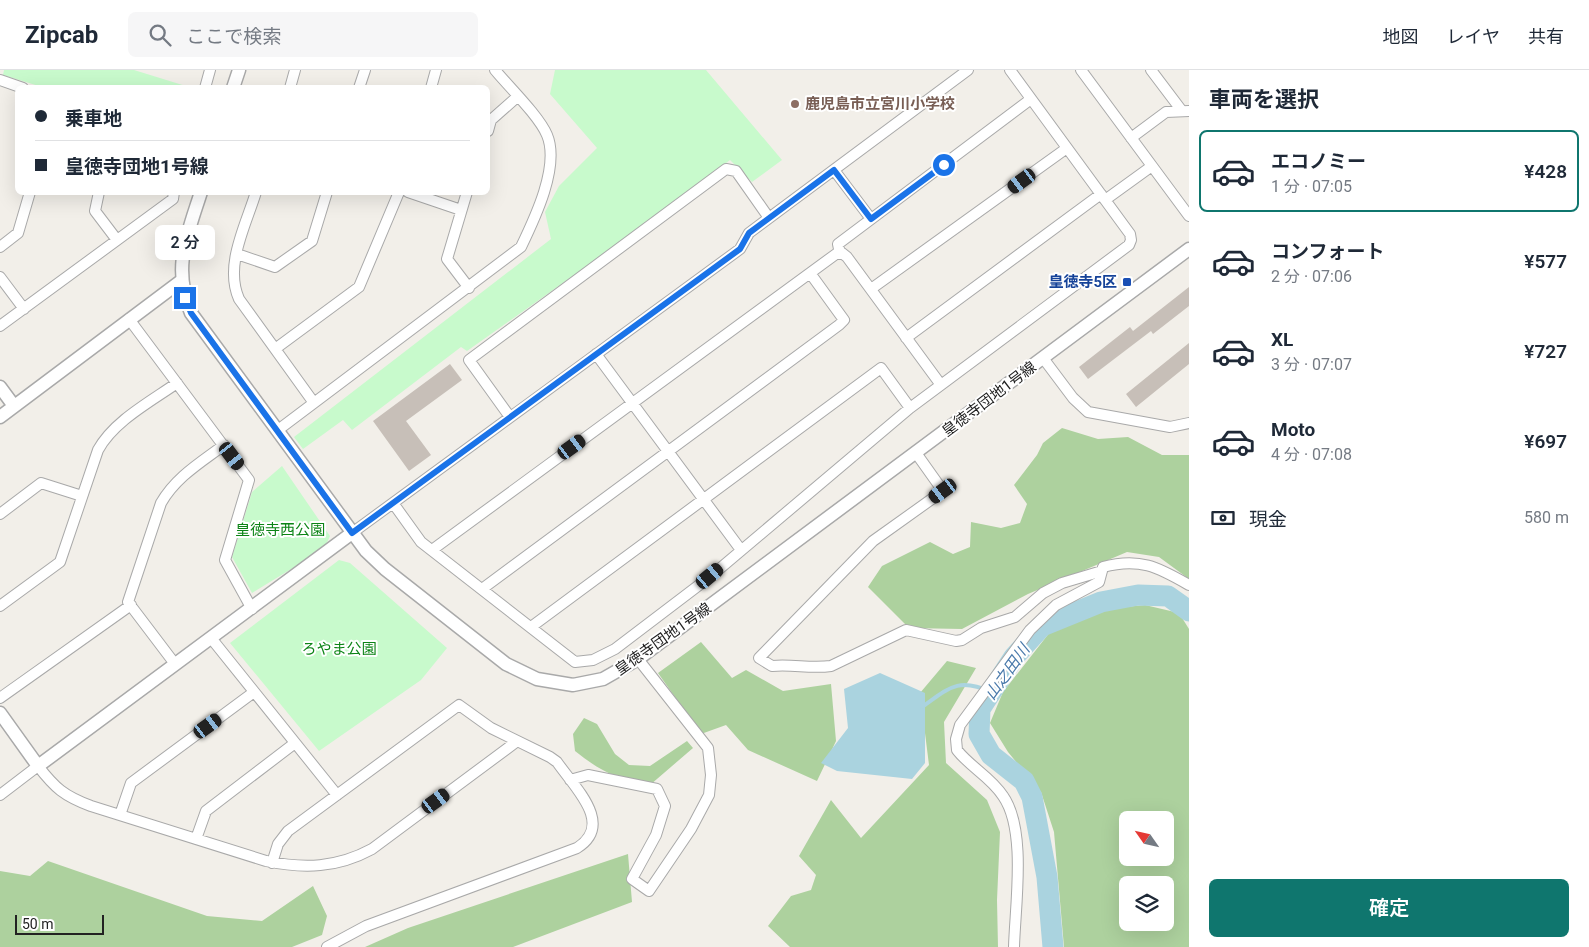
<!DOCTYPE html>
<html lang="ja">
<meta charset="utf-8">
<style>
body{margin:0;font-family:Roboto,"Noto Sans JP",sans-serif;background:#f6f6f7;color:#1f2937;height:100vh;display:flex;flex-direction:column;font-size:19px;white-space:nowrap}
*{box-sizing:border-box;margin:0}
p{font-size:16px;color:#747a83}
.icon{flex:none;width:28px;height:28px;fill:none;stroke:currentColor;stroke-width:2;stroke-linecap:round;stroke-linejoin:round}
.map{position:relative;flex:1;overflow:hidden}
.drawer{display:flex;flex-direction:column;background:#fff;width:400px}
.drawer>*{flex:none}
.hud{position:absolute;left:15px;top:15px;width:475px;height:110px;border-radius:8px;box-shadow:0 5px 20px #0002;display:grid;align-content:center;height:110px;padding:0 20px;background:#fff}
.needle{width:32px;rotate:304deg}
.buttons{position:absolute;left:1119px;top:741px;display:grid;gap:10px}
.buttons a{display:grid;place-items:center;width:55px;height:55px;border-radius:8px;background:#fff;box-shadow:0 5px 20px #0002;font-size:25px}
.scale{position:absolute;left:15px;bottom:12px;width:89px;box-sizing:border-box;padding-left:5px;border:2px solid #222;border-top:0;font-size:14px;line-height:18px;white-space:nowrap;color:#222;-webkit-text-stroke:4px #fff;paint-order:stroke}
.end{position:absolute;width:22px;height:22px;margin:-11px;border:6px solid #1a73e8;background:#fff;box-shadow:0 0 0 2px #fff}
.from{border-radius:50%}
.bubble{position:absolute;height:35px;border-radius:8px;background:#fff;box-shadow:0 5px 20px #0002;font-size:16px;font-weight:600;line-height:35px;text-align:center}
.car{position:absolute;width:15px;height:30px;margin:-15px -8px;border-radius:6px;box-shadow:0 0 4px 1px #0007;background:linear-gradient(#222 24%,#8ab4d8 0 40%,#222 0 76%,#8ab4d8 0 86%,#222 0)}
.hud b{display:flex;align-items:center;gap:18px;height:48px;font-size:19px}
.hud b+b{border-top:1px solid #e0e1e3}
.hud i{width:12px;height:12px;background:#1f2937}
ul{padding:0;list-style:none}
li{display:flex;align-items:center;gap:15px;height:82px;margin:0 10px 8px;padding:0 10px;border:2px solid transparent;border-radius:8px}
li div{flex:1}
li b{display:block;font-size:19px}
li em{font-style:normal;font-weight:600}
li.active{border-color:#0f766e}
li>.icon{width:45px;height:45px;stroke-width:1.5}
h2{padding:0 20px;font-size:22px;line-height:60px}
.pay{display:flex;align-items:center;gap:12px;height:55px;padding:0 20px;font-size:19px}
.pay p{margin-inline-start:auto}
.action{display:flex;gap:10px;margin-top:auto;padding:10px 20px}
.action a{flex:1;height:58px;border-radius:8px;background:#0f766e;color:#fff;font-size:20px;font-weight:600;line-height:58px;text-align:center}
header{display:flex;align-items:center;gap:30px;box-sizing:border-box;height:70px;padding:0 25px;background:#fff;border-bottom:1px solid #e0e1e3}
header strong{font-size:24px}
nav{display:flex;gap:28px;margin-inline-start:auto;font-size:18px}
.search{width:350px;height:45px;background:#f6f6f7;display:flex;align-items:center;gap:12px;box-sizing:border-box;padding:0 18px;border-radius:8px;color:#747a83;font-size:19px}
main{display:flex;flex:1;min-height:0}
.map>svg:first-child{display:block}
.forest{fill:#add19e;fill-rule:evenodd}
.park{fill:#c8facc}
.water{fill:#aad3df}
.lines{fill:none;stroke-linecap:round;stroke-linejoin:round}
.stream{stroke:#aad3df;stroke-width:4}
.river{stroke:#aad3df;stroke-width:21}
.building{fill:#c7bfb8}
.minor-casing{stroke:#a9a9a9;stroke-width:12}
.tertiary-casing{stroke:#a9a9a9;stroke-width:15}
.minor{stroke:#fff;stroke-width:10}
.tertiary{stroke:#fff;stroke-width:12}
.route{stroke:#1a73e8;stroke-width:6}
.education-dot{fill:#8d6e63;stroke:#fff;stroke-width:2}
.transit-dot{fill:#1a4fb4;stroke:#fff;stroke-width:2}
.labels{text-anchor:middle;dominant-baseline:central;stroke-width:4;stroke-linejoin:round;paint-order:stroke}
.education-label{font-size:15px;font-weight:bold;fill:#785e54;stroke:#fff;text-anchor:start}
.transit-label{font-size:15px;font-weight:bold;fill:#164399;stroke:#fff;text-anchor:end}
.street-label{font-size:15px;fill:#222;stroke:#fff}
.park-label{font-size:15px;fill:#0c8416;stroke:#fff}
.water-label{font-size:16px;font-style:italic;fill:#4a7aab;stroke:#fff}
</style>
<header>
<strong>Zipcab</strong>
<div class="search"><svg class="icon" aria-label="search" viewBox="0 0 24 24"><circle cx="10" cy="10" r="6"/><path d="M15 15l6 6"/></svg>ここで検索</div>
<nav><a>地図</a><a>レイヤ</a><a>共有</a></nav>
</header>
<main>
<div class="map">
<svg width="1189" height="877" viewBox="0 0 1189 877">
<rect width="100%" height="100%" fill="#f2efe9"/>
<!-- forest -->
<path class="forest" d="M1062 358 1098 369 1128 367 1162 385H1189V509L1159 487 1127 482 1028 524 962 559 909 558 868 517 882 496 930 472 953 484 970 477 971 452 1001 458 1020 453 1027 434 1014 415 1037 385 1043 373Z
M1145 535 1179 543 1189 559V877H1064L1054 762 1041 722 1008 682 990 653 1003 622 1050 562 1104 539ZM1128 750H1165V788H1128ZM1128 815H1165V852H1128Z
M701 572 732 608 746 600 783 621 831 614 836 671 817 711 748 680 726 655 701 664 658 603Z
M947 591 976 598 944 652 946 693 987 730 1000 762 997 830 998 877H790L768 856 791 826 811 820 816 805 799 786 831 730 861 768 929 695 920 623Z
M584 648 597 654 615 684 629 695 650 696 687 671 693 678 650 715C618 710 600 701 575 681L573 664Z
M628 784 632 832 513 877H365L408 858Z
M48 791 207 846 262 851 313 816 327 846 322 865 292 877H0V801L30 806Z"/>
<!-- park -->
<path class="park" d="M4 0H134L189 17H42L3 5Z
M555 0H706L782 90 752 112 730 90 653 149 467 281 461 277 352 360 343 350 303 379 294 367 551 169 545 142 559 116 597 78 550 24Z
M282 396 330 466 324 479 252 523 232 487 252 422Z
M339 490 350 493 447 578 421 610 319 681 230 573Z"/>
<!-- water -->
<path class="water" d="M880 603 925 623V693L912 709 837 701 821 693 848 658 844 619Z"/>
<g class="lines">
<!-- stream -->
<path class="stream" d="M922 637C949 618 958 607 991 622"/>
<!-- river -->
<path class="river" d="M1053 877 1047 807 1032 727 1024 711 991 685 979 664 980 639 1014 587 1042 556 1101 532 1138 525 1168 526 1189 541"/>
</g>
<!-- building -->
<path class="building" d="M1189 217V236L1153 264 1151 261 1088 309 1079 297 1130 257 1133 261Z
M1189 273V294L1136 337 1126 324Z
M450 294 462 310 406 351 431 385 409 401 373 351Z"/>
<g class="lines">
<defs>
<path id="minor" d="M1081 0 1189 146
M1151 0 1182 41
M0 10 23 18
M205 18 210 0
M290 18 295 0
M359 18 365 0
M431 18 436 0
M488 61 491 50 517 27
M1131 68 1166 42 1189 41
M834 100 871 149
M99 122 95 141 117 170
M256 122C246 155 224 195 239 229L314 333
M408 122 461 140
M467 122 447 189 469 218
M1105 130 1152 96
M0 177 18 163 30 122
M237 184 275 197 312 171 327 122
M840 184 838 174 1031 29
M0 207 24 239
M871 219 1067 78
M129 249 249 410 225 490 252 539
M0 256 173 129 174 122
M906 268 1101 124
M275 279 359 217 399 122
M596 284 741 480
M1043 288 1073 328 1088 342 1170 357 1189 353
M510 347 469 290 726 99 736 101 769 148
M278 360 521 177C535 148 560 96 547 65 539 46 509 17 495 0
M916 383 943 421 873 471 759 588 772 596C793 594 811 599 831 596L906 560 956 571 962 570 981 558 1015 547 1043 523 1062 513 1102 501
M393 433 421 472 575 592 593 590 615 579 711 506 910 338 1129 175 1131 170 1130 164 1010 0
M0 444 41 413 82 426
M352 463 740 179 749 163 968 0
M432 480 836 184 842 183 847 187 941 315
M482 519 839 255 844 250 810 203
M0 536 60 492 98 380C114 351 150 332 177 313
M531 557 881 298 910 338
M211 568 337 725
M175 594 128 532 161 433C176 407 200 393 224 375
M0 628 131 535
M570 710 588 705 657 719 665 736 656 765 632 809 649 821 691 759 709 725 711 705 708 678 638 589
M0 725 38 696C55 718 64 726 91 736L266 791C304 799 337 798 372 779L516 672
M120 745 131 713 254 622
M196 769 206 741 295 673
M272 793 278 774 288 761 459 635 491 658 550 687 557 692C574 717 615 754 577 778L366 856 327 877
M1014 877C1015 836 1027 760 1003 726 991 707 970 697 957 680L956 669 960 655 1030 560 1056 535 1099 512 1103 497C1139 487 1158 497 1189 515"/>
<path id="tertiary" d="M233 18 239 0
M201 122C187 166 172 198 191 243L366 481 385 499 506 594 537 609 573 615 603 609 638 589 1189 179
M0 317 14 336
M0 347 181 211
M0 643 38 696 352 463"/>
</defs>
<!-- minor casing -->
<use href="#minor" class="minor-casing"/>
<!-- tertiary casing -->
<use href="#tertiary" class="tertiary-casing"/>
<!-- minor -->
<use href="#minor" class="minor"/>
<!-- tertiary -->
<use href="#tertiary" class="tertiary"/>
</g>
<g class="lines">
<!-- route -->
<path class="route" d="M185 228 191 243 352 463 740 179 749 163 834 100 871 149 944 95"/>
</g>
<!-- markers -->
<circle class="education-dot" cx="795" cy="34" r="5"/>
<rect class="transit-dot" x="1122" y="207" width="10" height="10" rx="2.5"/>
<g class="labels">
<!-- education labels -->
<g class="education-label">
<text x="805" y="34">鹿児島市立宮川小学校</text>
</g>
<!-- transit labels -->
<g class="transit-label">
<text x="1117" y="212">皇徳寺5区</text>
</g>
<!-- street labels -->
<g class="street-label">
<text transform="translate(989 329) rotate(-37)">皇徳寺団地1号線</text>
<text transform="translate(663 569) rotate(-35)">皇徳寺団地1号線</text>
</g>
<!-- park labels -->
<g class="park-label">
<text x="280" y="460">皇徳寺西公園</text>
<text x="339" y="579">ろやま公園</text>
</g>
<!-- water labels -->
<g class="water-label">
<text transform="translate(1007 602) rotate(-54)">山之田川</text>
</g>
</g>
</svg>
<div class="buttons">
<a><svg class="needle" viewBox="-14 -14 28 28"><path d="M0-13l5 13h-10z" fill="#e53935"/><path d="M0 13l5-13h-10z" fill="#747a83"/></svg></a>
<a><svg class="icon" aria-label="layers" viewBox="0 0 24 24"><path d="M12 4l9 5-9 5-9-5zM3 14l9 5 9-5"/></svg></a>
</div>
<div class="scale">50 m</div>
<i class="end from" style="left:944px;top:95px"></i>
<i class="end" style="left:185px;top:228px"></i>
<div class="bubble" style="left:155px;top:155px;width:60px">2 分</div>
<i class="car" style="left:1022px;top:111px;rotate:234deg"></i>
<i class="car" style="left:572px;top:377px;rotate:54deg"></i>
<i class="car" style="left:232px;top:386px;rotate:143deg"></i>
<i class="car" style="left:943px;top:421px;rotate:234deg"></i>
<i class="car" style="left:710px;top:506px;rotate:50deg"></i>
<i class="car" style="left:208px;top:656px;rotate:54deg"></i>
<i class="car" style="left:436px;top:731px;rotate:54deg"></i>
<div class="hud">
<b><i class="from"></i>乗車地</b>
<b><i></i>皇徳寺団地1号線</b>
</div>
</div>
<section class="drawer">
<h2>車両を選択</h2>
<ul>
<li class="active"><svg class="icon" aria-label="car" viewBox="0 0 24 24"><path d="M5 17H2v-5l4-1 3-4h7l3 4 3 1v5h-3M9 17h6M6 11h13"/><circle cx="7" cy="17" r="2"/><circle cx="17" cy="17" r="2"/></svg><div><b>エコノミー</b><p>1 分 · 07:05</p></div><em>¥428</em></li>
<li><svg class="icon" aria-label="car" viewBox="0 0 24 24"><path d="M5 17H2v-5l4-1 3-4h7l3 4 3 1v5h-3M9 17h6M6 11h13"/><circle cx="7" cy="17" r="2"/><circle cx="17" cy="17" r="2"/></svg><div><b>コンフォート</b><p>2 分 · 07:06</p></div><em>¥577</em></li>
<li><svg class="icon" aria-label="car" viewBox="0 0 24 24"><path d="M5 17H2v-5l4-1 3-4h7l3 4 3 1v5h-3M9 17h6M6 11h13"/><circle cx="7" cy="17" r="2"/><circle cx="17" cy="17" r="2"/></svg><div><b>XL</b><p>3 分 · 07:07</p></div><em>¥727</em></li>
<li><svg class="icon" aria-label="car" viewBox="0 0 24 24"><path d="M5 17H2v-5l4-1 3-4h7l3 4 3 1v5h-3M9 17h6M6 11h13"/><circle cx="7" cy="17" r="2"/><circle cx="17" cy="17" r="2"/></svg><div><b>Moto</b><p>4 分 · 07:08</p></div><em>¥697</em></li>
</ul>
<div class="pay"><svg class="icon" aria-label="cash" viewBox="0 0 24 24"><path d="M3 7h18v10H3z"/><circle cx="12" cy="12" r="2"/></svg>現金<p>580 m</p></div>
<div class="action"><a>確定</a></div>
</section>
</main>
